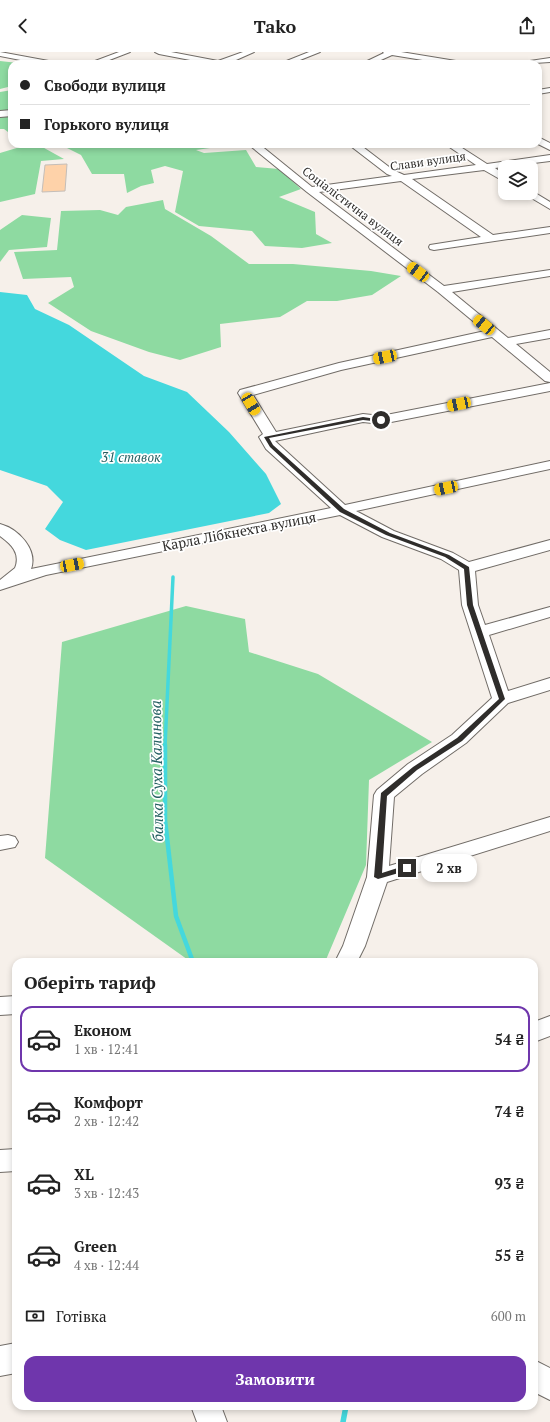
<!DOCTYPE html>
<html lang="uk">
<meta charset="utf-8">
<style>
body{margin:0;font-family:"PT Serif",serif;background:#f2f2f2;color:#222;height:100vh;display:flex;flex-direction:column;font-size:15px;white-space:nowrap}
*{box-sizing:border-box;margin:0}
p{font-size:13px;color:#767676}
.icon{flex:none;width:22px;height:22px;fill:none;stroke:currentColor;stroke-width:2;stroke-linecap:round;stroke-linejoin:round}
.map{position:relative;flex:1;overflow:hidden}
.sheet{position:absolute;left:12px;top:906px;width:526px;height:452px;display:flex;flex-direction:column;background:#fff;border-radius:12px;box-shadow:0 2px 6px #0003}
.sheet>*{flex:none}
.banner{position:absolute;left:8px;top:8px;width:534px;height:88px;border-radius:12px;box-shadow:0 2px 6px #0003;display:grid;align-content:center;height:88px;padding:0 12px;background:#fff}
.fabs{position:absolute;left:498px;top:108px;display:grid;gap:8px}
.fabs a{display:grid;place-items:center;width:40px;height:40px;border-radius:8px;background:#fff;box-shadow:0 2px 6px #0003;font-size:20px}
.end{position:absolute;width:18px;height:18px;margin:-9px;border:5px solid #2f2d2b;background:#fff;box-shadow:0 0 0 2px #fff}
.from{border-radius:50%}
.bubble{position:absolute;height:28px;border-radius:12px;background:#fff;box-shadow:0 2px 6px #0003;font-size:13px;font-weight:800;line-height:28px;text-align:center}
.car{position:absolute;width:12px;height:24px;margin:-12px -6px;border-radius:5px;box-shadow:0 0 3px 1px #0007;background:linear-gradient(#f5c518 24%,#345 0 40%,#f5c518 0 76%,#345 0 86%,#f5c518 0)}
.banner b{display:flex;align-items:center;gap:14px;height:38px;font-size:15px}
.banner b+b{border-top:1px solid #e0e0e0}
.banner i{width:10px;height:10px;background:#222}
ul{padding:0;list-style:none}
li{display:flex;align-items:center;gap:12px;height:66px;margin:0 8px 6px;padding:0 4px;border:2px solid transparent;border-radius:12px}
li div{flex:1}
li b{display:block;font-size:15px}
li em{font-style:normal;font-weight:800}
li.current{border-color:#6f36ac}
li>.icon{width:36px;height:36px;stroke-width:1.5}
h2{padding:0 12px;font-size:18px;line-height:48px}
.pay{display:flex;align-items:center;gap:10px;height:44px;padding:0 12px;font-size:15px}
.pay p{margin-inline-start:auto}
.cta{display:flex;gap:8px;margin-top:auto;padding:8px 12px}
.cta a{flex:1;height:46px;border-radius:12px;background:#6f36ac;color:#fff;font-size:16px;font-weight:800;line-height:46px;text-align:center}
header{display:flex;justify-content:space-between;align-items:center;height:52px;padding:0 12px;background:#fff;font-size:18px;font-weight:800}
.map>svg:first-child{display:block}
.green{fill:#8edaa1}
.water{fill:#44d8dd}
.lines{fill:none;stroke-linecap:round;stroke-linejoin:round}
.stream-far2{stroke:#44d8dd;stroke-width:3.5}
.stream-far1{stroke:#44d8dd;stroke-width:4.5}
.stream{stroke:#44d8dd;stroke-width:5.5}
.building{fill:#fed2a9;stroke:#c4beb9}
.minor-casing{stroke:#716c67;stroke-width:2}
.minor{fill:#fff;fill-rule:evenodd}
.route{fill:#2f2d2b}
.labels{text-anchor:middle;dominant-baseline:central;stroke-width:3.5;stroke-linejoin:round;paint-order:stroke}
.far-street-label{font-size:12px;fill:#2f2d2b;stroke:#fff}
.far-water-label{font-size:13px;font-style:italic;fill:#256062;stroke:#fff}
.street-label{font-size:14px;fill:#2f2d2b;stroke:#fff}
.water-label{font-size:15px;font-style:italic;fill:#256062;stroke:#fff}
</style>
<header><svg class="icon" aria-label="back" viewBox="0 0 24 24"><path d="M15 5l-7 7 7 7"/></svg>Tako<svg class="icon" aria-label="share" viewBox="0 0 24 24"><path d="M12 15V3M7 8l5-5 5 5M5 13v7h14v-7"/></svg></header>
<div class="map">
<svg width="550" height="1370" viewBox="0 0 550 1370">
<rect width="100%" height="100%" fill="#f6f0ea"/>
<!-- green -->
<path class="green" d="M0 9 27 12H12V34L0 37Z
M12 38V58L0 59V40Z
M12 62V83L4 77H0V63Z
M30 92H37L64 107 41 109 35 142 0 150V101Z
M59 92H228L231 93 196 98 204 101 246 98 256 115 279 117 301 137 279 145 315 160 316 182 332 191 302 196 265 194 252 179 199 174 175 160 183 119 165 114 151 118 154 131 141 134 127 141 124 122H92L81 103Z
M163 148 165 157 211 184 249 212H293L371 219 401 224 372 243 337 249H307L280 265 220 272 221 295 180 308 149 300 91 279 48 251 74 235 71 225 23 227 14 200 57 198 61 159 100 158 118 163 126 155Z
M22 163 51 166 47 195 9 198 0 210V178Z
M186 554 245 567 249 600 318 622 432 690 369 728 366 813 325 910H191L45 806 62 590Z"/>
<!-- water -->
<path class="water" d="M0 230V240L27 243 35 257 69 273 144 324 187 340 229 380 266 422 281 452 269 461 86 498 60 488 45 477 63 450 47 434 0 418Z"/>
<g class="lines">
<!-- stream-far2 -->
<path class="stream-far2" d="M165 694 173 525"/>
<!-- stream-far1 -->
<path class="stream-far1" d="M165 693V768L176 864 193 910"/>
<!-- stream -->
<path class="stream" d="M343 1370 346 1354"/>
</g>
<!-- building -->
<path class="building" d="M67 112 65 139 42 140 45 113Z"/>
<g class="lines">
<defs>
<path id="minor" d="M0 0 54 10 58 12H41L0 4Z
M119 0H130L99 12H87Z
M155 0H171L218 9 243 0H254L227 12H211L159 2Z
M309 0H320L290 12H279Z
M383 0H401L462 10 466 12H447L392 3 372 12H361L384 1Z
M550 6V10L519 12 523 10Z
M550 36V40L538 42V38Z
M12 58V64L0 65V59Z
M538 85 550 91V98L538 92Z
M248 92H259L312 135 392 124 387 122 348 92H359L393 118 404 123 476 113 445 92H456L487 112 550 103V109L495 116 505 123V130L484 118 412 127 493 183 550 175V181L434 198 430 197 429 195 430 193 481 185 401 129 319 140 444 234 550 218V224L452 240 508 286 550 278V286L516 292 550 320V330L545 329 492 285 341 318 253 343 276 380 363 362 381 364 550 331V339L381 372 363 370 275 389 345 453 550 409V417L356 459 394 479 453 501 469 510 550 488V498L475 519 478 553 485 573 550 555V565L489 583 508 639 550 626V638L508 651 466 691 422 722 394 745 389 814 550 765V779L387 830 365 894 357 910H335L343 894 367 825 374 743 377 738 408 712 452 683 492 646 462 553 459 518 441 507 382 485 340 463 46 523 0 538V528L15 516C21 501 11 492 0 484V472C19 477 38 498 31 517L331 456 266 397 259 385 263 382 238 341 240 338 339 311 485 279 438 240 307 140Z
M532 139 550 150V157L523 141H531Z
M8 783 15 785 18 790 15 795 0 798V784Z
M16 944V962L0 963V945Z
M550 964V984L534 990V970Z
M16 1097V1119L0 1120V1098Z
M16 1291V1321L0 1324V1294Z
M534 1308 550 1316V1348L534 1340Z
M191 1354H221L227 1370H197Z"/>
</defs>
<!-- minor casing -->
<use href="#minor" class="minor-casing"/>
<!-- minor -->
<use href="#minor" class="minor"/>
</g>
<!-- route -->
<path class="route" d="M363 365 383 368 381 370 363 368 269 386 273 393 344 457 390 481 449 503 469 515 473 553 505 647 462 689 417 718 387 744 382 821 407 813 410 816 409 818 378 827 374 825 381 741 413 715 457 686 499 647 467 553 464 517 445 505 386 483 340 460 270 395 264 385Z"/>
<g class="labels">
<!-- far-street labels -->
<g class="far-street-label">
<text transform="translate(428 109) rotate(-8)">Слави вулиця</text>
<text transform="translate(353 154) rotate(37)">Соціалістична вулиця</text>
</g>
<!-- far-water labels -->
<g class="far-water-label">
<text x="131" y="405">31 ставок</text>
</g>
<!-- street labels -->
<g class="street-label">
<text transform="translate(239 479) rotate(-11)">Карла Лібкнехта вулиця</text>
</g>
<!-- water labels -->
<g class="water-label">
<text transform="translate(156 719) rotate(-91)">балка Суха Калинова</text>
</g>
</g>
</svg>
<div class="fabs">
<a><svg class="icon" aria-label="layers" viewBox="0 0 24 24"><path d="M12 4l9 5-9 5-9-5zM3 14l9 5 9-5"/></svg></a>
</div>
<i class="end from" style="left:381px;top:368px"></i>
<i class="end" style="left:407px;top:816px"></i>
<div class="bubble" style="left:421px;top:802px;width:56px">2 хв</div>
<i class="car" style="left:418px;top:220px;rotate:307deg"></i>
<i class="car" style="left:484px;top:273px;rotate:309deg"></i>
<i class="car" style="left:385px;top:305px;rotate:258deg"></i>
<i class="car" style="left:251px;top:352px;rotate:149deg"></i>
<i class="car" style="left:459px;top:352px;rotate:258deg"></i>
<i class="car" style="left:446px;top:436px;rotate:258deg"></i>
<i class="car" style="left:72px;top:513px;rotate:79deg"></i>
<div class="banner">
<b><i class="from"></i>Свободи вулиця</b>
<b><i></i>Горького вулиця</b>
</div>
<section class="sheet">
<h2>Оберіть тариф</h2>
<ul>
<li class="current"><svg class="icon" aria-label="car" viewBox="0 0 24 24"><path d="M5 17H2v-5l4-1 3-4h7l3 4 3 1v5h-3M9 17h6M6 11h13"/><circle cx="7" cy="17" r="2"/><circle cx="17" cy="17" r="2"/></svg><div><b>Економ</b><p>1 хв · 12:41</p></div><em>54 ₴</em></li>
<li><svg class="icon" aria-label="car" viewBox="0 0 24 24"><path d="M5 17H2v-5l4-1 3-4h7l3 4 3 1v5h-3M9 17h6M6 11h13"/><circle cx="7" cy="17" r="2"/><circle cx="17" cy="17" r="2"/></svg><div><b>Комфорт</b><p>2 хв · 12:42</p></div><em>74 ₴</em></li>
<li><svg class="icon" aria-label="car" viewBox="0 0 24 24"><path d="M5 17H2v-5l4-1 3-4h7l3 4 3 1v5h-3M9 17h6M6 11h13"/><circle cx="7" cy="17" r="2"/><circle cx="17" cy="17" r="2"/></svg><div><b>XL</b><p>3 хв · 12:43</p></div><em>93 ₴</em></li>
<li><svg class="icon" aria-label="car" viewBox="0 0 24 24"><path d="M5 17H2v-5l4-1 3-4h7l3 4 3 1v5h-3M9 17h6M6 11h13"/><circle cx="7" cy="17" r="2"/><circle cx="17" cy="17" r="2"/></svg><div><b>Green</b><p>4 хв · 12:44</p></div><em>55 ₴</em></li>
</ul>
<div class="pay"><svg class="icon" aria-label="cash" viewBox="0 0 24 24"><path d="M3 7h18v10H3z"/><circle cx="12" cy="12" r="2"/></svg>Готівка<p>600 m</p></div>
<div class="cta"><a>Замовити</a></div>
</section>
</div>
